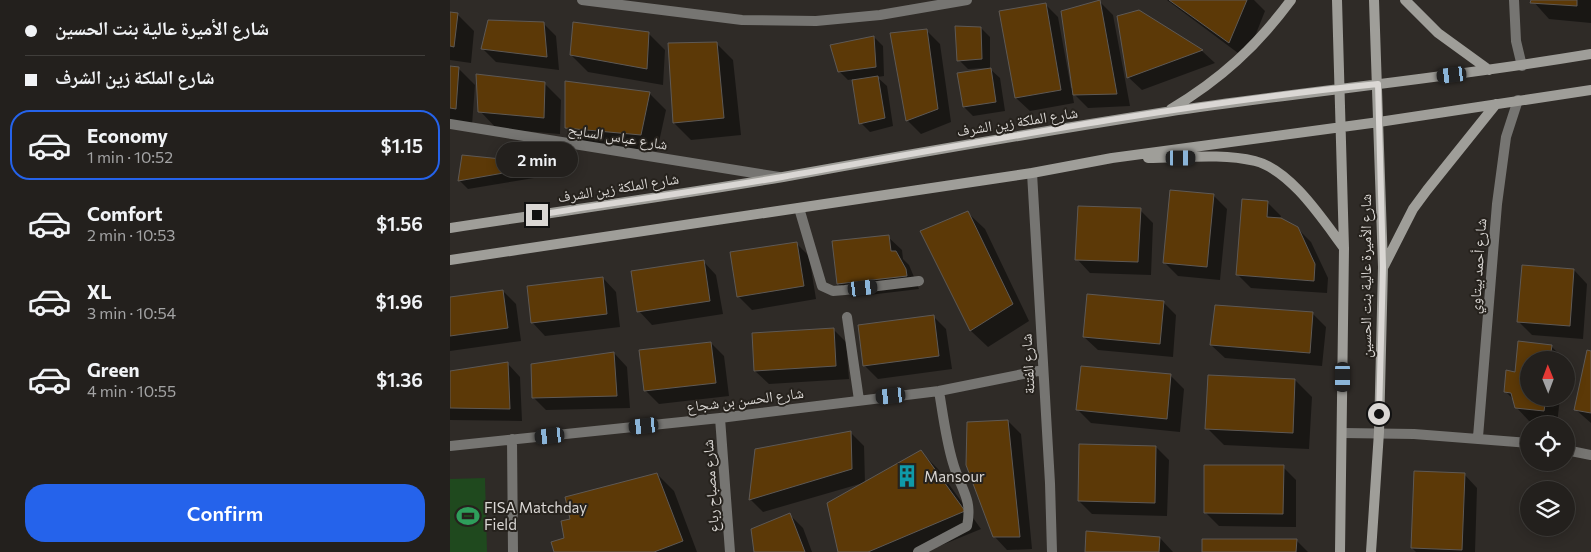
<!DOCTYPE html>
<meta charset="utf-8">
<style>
body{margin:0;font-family:Commissioner,"Noto Naskh Arabic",sans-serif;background:#2b2826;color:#f1f3f6;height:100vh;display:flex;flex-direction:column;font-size:19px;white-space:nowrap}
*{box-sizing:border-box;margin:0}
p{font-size:16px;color:#a3a3a4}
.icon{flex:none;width:28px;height:28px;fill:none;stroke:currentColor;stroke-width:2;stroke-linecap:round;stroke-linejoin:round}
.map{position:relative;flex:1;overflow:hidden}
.side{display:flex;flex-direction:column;background:#23201d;width:450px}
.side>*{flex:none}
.guide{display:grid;align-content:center;height:110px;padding:0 25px;background:#23201d}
.needle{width:32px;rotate:359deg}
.tools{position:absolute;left:1070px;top:351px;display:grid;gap:10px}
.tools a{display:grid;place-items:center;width:55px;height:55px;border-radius:50%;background:#23201d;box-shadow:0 2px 12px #0003,0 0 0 1px #403e3b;font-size:25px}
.end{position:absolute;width:22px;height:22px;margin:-11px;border:6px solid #dad7d4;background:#111;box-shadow:0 0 0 2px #111}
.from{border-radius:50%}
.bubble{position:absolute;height:35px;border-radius:18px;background:#23201d;box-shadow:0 2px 12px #0003,0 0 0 1px #403e3b;font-size:16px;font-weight:600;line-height:35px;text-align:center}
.car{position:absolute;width:15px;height:30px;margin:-15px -8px;border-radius:6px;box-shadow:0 0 4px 1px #0007;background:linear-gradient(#222 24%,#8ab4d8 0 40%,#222 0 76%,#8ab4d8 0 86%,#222 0)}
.guide b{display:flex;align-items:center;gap:18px;height:48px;font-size:19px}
.guide b+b{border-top:1px solid #403e3b}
.guide i{width:12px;height:12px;background:#f1f3f6}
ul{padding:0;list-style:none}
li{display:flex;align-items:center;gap:15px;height:70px;margin:0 10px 8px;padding:0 15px;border:2px solid transparent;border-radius:20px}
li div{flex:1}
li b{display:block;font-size:19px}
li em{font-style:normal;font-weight:600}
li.current{border-color:#2563eb}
li>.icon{width:45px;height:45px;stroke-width:1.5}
.cta{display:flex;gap:10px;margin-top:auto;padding:10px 25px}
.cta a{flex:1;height:58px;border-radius:20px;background:#2563eb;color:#fff;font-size:20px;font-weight:600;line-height:58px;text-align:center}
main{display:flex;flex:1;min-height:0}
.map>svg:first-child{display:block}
.green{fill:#1f491e}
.shadow{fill:#0007}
.building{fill:#5c3907;stroke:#5e5955}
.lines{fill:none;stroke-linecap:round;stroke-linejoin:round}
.street{stroke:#767572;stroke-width:10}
.secondary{stroke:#9f9e99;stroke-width:10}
.route{stroke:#dad7d4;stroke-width:6}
.labels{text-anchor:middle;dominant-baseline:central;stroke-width:4;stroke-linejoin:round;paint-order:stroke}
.street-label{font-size:15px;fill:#dad7d4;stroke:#26221d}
.poi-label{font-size:15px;fill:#dad7d4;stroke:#26221d;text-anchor:start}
</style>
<main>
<section class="side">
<div class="guide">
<b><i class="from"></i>شارع الأميرة عالية بنت الحسين</b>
<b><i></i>شارع الملكة زين الشرف</b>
</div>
<ul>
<li class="current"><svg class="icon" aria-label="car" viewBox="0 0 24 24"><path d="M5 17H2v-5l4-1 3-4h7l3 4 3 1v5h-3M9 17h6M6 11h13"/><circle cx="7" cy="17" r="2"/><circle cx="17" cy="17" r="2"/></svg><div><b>Economy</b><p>1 min · 10:52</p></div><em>$1.15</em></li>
<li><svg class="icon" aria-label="car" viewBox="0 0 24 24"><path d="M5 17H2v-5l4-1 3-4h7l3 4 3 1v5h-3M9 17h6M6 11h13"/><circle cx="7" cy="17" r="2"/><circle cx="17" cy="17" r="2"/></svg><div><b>Comfort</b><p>2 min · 10:53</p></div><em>$1.56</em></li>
<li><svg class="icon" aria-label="car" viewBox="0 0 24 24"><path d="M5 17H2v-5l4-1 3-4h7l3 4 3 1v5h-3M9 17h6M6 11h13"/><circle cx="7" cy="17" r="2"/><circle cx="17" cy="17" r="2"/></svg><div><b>XL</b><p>3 min · 10:54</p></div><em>$1.96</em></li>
<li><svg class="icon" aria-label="car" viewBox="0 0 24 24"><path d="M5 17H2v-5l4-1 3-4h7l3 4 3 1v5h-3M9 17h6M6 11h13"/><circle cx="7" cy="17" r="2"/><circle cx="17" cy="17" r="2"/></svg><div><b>Green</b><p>4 min · 10:55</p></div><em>$1.36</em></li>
</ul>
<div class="cta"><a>Confirm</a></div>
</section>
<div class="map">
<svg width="1141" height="552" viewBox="0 0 1141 552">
<rect width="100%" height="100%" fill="#2f2b27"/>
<!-- green -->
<path class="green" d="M35 478 37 552H0V479Z"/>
<!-- shadow -->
<path class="shadow" d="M717 0H804L815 11 796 59Z
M1082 0H1141V23L1099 19Z
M650 2 663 15 680 106 638 108 622 92 624 103 580 111 566 98 595 4 608 17 621 88H624Z
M689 11 752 51 765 63 692 90 678 77Z
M0 13 7 14 24 31 21 63 0 60Z
M93 23 106 36 109 70 46 62 33 49Z
M531 28 540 37V69L550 78 555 111 523 116 514 107 536 68 518 69 509 60Z
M476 30 490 44 501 122 471 134 458 121 441 34Z
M198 33 215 50 213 85 138 72 121 55Z
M424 37 433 46 434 76 427 77 437 86 443 126 420 132 411 123 403 79 398 80 389 71Z
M266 43 283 60 291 135 241 140 224 123Z
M0 67 8 68 25 85 22 125 0 121Z
M94 83 111 100 110 134 47 129 30 111Z
M199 93 216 110 207 151 134 144 117 127Z
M81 163 90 172V177L18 189 9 180Z
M764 196 777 209 770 280 728 276 715 263Z
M817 202 831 216 830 219 847 228 861 242 878 278 877 293 801 288 787 274Z
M690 210 703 223 701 275 640 273 627 259Z
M518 213 535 229 579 321 538 347 521 331 472 232Z
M438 237 452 250 453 259 459 265 469 289 402 297 388 284Z
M346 243 359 256 366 299 302 310 289 297Z
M253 261 266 275 273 314 202 325 189 311Z
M1124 270 1137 284 1133 339 1082 335 1069 322Z
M153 278 166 292 170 327 95 336 82 322Z
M53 291 66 304 71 341 0 351V298Z
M713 302 726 315 723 357 648 350 634 337Z
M863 314 876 327 872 366 775 358 761 345Z
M483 316 496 329 502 369 428 379 415 366 409 326Z
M383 329 396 342 399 379 319 384 305 371Z
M1069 342 1101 346 1114 359 1079 360V398H1110L1107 424 1079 421 1066 407 1064 400 1055 391 1066 373Z
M261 343 274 356 279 396 209 404 196 391 191 352Z
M1141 352V423L1125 409Z
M164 353 177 367 180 408 96 410 83 397Z
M57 363 70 377 72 421 0 420V372Z
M721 376 734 389 730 432 641 423 628 410Z
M845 380 862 397 859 449 774 445 757 428Z
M558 421 571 434 582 549 557 550 544 536Z
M401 433 414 446 415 483 471 452 488 469 531 529 475 552H390L413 483 313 512 300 499Z
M706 447 719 460 717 516 642 514 629 501Z
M833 467 846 480V527L769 526 756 513Z
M207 474 224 491 247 552H105L115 539 122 520Z
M1014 474 1027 488 1025 552H966L962 548Z
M340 515 353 528 362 552H305Z
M710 538 723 552H636Z
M846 540 858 552H753Z"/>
<!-- building -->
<path class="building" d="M650 0 667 94 623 95 611 11Z
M719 0H797L779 43Z
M1081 0H1127V6L1080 3Z
M596 3 611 90 565 98 549 11Z
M689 10 753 50 677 78 667 16Z
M0 12 8 13 4 47 0 46Z
M38 20 94 22 97 57 31 49Z
M123 22 199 32 197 69 120 55Z
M505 26 531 27 532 59 507 61Z
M477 29 488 109 456 121 440 33Z
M424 36 426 67 388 72 380 45Z
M267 42 274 118 223 123 218 43Z
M0 66 9 67 6 109 0 108Z
M541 68 546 102 513 107 507 73Z
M26 74 95 82 94 118 28 112Z
M428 76 435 118 409 124 402 80Z
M115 81 200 92 191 135 115 128Z
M12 155 81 162 82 168 8 181Z
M720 190 764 194 757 267 713 263Z
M792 199 818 201 817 217 831 218 848 227 865 264 864 281 786 275Z
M628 206 691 208 688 262 625 260Z
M518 211 563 304 520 331 470 231Z
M439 235 441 251H446L456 269 457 276 387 284 382 241Z
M347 242 354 286 287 297 280 252Z
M254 260 260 301 187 312 181 271Z
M1072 265 1124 269 1120 326 1067 322Z
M153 277 157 314 81 323 77 286Z
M53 290 58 328 0 336V297Z
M637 294 714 301 710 344 633 337Z
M765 305 863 312 860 353 760 345Z
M484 315 489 356 413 366 408 325Z
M384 328 386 366 304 371 302 333Z
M1068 341 1102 345 1100 360H1079V398H1096L1094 411 1065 408 1061 393 1054 392 1056 370 1065 372Z
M261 342 266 383 194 391 189 350Z
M1137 350 1141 351V413L1124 410Z
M164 352 167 396 82 398 81 364Z
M58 362 60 409 0 408V371Z
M631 366 721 374 717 419 626 410Z
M758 375 845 379 843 433 755 429Z
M558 420 570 537H543L516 465 517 422Z
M401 431 402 469 299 500 305 449Z
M629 444 706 446 705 503 628 501Z
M471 450 515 511 418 552H388L377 503Z
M754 465H834L833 514 754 513Z
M964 471 1015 473 1012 550 961 548Z
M207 473 233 541 204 552H104L101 542 114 538 111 521 120 519 115 497Z
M340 513 355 552H304L301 529Z
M636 531 710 537 709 552H635Z
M752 539H847L846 552H752Z"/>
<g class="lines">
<!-- street -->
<path class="street" d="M132 0 292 20 366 21 430 15 517 0
M1064 0 1066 41 1072 66
M0 124 329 177
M582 173 600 483 602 552
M349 208 372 286 383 291 395 290 469 281
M397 317 409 400
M270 418 280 552
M893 433 964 434 1079 443
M1028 437 1047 204 1056 137 1068 100
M62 439 63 552
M0 446 270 418 489 391 593 370
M1116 450 1141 455
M468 552 517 526C523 498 510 488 503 463 496 440 493 415 489 391"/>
<!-- secondary -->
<path class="secondary" d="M887 0 894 248 890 552
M955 0 988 33 1039 70
M721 109C771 79 806 47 841 0
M698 158C732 158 771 153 805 161 841 170 873 220 894 248
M0 228C111 211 222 196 333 177 460 154 588 132 716 112 857 91 1000 78 1141 54
M0 260 582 173 662 158 929 122 1141 90
M934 266 963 209 977 190 1046 104
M921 552 929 432 933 267 924 0"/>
</g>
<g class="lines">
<!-- route -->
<path class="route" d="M87 215C168 202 251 191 332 177 530 142 728 104 928 84L933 267 929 414"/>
</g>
<!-- icons -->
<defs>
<symbol id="building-bare" viewBox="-9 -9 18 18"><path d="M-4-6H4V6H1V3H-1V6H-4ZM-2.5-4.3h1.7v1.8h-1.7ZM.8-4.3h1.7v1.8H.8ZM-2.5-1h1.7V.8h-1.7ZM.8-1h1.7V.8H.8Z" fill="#0f9aa8" stroke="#26221d" stroke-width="2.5" paint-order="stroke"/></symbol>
<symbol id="stadium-bare" viewBox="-9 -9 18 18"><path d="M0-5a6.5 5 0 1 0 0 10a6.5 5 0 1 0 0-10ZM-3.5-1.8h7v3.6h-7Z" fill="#2e9e5b" stroke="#26221d" stroke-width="2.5" paint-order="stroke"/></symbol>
</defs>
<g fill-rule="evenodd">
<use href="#building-bare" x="441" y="460" width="32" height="32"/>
<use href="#stadium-bare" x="2" y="500" width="32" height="32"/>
</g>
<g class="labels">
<!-- street labels -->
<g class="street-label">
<text transform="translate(567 121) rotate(-9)">شارع الملكة زين الشرف</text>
<text transform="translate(168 136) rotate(9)">شارع عباس السايح</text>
<text transform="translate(168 187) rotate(-9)">شارع الملكة زين الشرف</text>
<text transform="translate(1027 266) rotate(-86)">شارع أحمد بيتاوي</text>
<text transform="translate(915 276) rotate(-90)">شارع الأميرة عالية بنت الحسين</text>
<text transform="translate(577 364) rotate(-93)">شارع الفتنة</text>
<text transform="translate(295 399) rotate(-7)">شارع الحسن بن شجاع</text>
<text transform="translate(260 486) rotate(-94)">شارع مصباح رباع</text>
</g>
<!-- poi labels -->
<g class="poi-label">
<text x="474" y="476">Mansour</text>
<text x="34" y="507">FISA Matchday<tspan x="34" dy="17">Field</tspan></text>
</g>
</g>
</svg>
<div class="tools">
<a><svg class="needle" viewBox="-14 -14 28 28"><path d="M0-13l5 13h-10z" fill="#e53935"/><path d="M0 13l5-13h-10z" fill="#a3a3a4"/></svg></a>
<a><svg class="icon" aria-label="locate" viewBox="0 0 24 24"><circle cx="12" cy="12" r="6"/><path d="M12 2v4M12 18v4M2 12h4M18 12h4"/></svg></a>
<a><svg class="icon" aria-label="layers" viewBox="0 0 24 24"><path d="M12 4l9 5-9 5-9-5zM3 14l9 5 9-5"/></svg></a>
</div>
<i class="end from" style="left:929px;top:414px"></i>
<i class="end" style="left:87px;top:215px"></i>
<div class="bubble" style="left:46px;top:142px;width:82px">2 min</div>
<i class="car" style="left:1002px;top:75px;rotate:263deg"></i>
<i class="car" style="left:731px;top:158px;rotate:90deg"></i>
<i class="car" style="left:413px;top:288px;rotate:83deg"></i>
<i class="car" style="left:893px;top:377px;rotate:180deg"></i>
<i class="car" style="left:441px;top:396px;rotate:264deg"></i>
<i class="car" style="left:194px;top:426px;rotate:264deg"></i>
<i class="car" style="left:100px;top:436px;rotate:264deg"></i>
</div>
</main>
